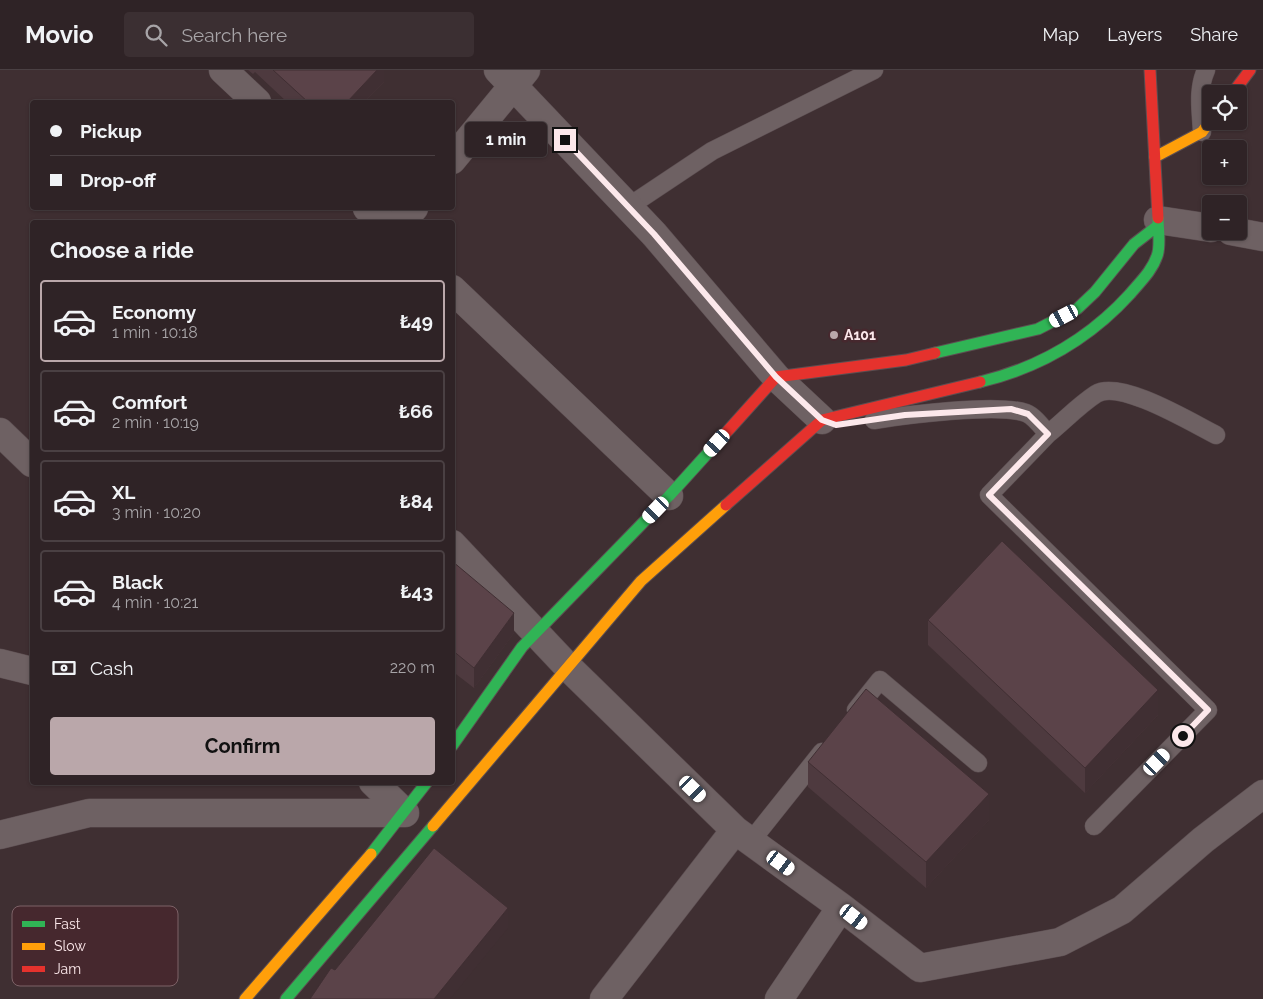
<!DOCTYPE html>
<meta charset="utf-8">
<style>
body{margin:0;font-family:Raleway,sans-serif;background:#3b2f32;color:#f1f3f6;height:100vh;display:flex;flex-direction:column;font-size:19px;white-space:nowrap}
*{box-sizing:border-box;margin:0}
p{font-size:16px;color:#a7a4a7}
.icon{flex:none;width:28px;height:28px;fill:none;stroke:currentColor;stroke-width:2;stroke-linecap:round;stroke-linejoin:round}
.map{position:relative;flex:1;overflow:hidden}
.side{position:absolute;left:30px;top:150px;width:425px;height:565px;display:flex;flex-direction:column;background:#2f2326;border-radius:5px;box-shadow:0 1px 4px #0004,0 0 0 1px #4a4043}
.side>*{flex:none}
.guide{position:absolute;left:30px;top:30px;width:425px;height:110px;border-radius:5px;box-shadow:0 1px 4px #0004,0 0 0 1px #4a4043;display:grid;align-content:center;height:110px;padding:0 20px;background:#2f2326}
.tools{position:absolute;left:1202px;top:15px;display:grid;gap:10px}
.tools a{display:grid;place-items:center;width:45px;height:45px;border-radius:5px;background:#2f2326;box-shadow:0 1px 4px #0004,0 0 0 1px #4a4043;font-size:25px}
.end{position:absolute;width:22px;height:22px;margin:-11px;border:6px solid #fce8eb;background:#111;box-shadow:0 0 0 2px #111}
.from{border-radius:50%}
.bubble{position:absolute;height:35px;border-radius:5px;background:#2f2326;box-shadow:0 1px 4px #0004,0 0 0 1px #4a4043;font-size:16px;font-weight:700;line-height:35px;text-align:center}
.car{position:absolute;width:15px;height:30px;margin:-15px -8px;border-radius:6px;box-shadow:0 0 4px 1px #0007;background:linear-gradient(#fff 24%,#345 0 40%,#fff 0 76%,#345 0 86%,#fff 0)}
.guide b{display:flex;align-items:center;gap:18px;height:48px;font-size:19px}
.guide b+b{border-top:1px solid #4a4043}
.guide i{width:12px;height:12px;background:#f1f3f6}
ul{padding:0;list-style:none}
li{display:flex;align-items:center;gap:15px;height:82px;margin:0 10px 8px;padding:0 10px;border:2px solid #4a4043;border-radius:5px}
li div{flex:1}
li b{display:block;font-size:19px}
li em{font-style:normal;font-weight:700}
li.selected{border-color:#baa7aa}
li>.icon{width:45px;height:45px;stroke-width:1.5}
h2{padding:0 20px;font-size:22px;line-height:60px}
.pay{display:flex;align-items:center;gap:12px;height:55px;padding:0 20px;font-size:19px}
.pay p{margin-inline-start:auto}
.primary-button{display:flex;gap:10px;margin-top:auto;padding:10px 20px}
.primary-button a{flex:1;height:58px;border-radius:5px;background:#baa7aa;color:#111;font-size:20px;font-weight:700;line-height:58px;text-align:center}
header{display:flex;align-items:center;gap:30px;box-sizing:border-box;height:70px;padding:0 25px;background:#2f2326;border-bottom:1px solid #4a4043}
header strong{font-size:24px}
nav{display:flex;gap:28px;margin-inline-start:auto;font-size:18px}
.search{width:350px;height:45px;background:#3b2f32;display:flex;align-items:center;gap:12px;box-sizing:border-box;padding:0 18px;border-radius:5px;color:#a7a4a7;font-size:19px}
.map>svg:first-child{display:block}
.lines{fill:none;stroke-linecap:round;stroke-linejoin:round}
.lane-casing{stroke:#5c4e51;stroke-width:19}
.street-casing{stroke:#5c4e51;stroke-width:29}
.fast-casing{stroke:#5c4e51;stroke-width:13}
.slow-casing{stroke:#5c4e51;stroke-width:13}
.jam-casing{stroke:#5c4e51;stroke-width:13}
.lane{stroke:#6e6163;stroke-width:18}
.street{stroke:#6e6163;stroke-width:28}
.fast{stroke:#30b455;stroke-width:11}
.slow{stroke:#ff9f0a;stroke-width:11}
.jam{stroke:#e5322d;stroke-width:11}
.wall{fill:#4e3a3f}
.shaded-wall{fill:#402f33}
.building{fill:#5b4349;stroke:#402f33}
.route{stroke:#fce8eb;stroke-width:6}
.poi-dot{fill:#baa7aa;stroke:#46282e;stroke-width:2}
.labels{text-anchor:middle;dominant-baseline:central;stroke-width:5;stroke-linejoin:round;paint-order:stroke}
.poi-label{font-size:14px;font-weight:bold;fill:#fce8eb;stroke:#46282e;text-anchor:start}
.key{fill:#46282e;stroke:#7d6267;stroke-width:1}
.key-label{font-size:14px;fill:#fce8eb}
</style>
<header>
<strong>Movio</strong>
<div class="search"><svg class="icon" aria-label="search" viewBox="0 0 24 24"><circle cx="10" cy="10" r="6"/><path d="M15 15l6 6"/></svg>Search here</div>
<nav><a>Map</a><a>Layers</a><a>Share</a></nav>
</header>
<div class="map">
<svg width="1263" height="929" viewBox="0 0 1263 929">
<rect width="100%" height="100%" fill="#3f2f32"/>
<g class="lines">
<defs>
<path id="lane" d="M1202 62C1201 40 1197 20 1206 0
M628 137 712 81 874 0
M874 350C906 345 998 333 1026 343 1034 346 1042 357 1048 364L989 425 1208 640 1094 756
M1048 364C1064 351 1079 335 1096 324 1120 309 1192 353 1216 365
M856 640 880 610 978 693
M751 771 822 682"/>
<path id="street" d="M223 0 257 32
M498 0 654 164 776 307 822 350
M452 90 526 0
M367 138 383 152
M1158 150 1211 158
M401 152 414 138
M1231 161 1263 167
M452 219 669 426
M0 362 32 393
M452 474 568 597 735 760 841 837 920 898 1060 872 1122 840 1203 770 1263 724
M0 593 32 601
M373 712 405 743
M0 765 89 743H405
M604 929 735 760
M779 929 841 837"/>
<path id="fast" d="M935 283 1038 259 1077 239 1095 222 1134 174 1156 157
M980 312C1038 298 1090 268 1130 224 1140 212 1152 201 1157 186 1161 176 1158 159 1158 148
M452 676 522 577 669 426 716 374
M371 784 427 712
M286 929 433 756"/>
<path id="slow" d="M1155 87 1202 62 1211 50
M433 756 641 511 726 435
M245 929 371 784"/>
<path id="jam" d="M1150 0 1158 148
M1232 24 1250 0
M716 374 776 307 906 290 935 283
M726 435 822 350 980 312"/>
</defs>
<!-- lane casing -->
<use href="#lane" class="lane-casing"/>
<!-- street casing -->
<use href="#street" class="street-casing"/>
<!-- fast casing -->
<use href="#fast" class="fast-casing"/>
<!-- slow casing -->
<use href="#slow" class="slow-casing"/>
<!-- jam casing -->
<use href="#jam" class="jam-casing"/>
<!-- lane -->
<use href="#lane" class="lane"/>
<!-- street -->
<use href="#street" class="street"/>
<!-- fast -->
<use href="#fast" class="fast"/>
<!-- slow -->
<use href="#slow" class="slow"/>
<!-- jam -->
<use href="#jam" class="jam"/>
</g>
<!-- wall -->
<path class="wall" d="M248 0H384V12L364 32H287L255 2 253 4Z
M452 491 514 563 474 618 452 601Z
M928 550 1158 645 1085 723 928 575Z
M808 692 989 750 926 818 808 717Z"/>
<!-- shaded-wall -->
<path class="shaded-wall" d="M377 0H384V12L364 32H347Z
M514 543V563L474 618V598Z
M1158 620V645L1085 723V698Z
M989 724V750L926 818V792Z
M508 838V858L450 929H434Z"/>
<!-- building -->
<path class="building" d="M273 0H377L347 32H308Z
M1002 471 1158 620 1085 698 928 550Z
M452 491 514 543 474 598 452 580Z
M866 619 989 724 926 792 808 692Z
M434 778 508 838 434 929H310L331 898 335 900Z"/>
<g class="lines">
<!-- route -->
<path class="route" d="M565 70 654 164 776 307 822 350 836 355 905 345 1011 339 1028 344 1048 364 989 425 1208 640 1183 666"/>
</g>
<!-- markers -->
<circle class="poi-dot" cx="834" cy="265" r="5"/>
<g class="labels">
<!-- poi labels -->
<g class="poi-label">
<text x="844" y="265">A101</text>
</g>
</g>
<!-- legend -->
<rect x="12" y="836" width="166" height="80" rx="8" class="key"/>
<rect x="22" y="851" width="23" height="6" fill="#30b455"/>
<rect x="22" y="873" width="23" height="7" fill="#ff9f0a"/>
<rect x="22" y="896" width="23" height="6" fill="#e5322d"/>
<g class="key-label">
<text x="54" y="859">Fast</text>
<text x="54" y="881">Slow</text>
<text x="54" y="904">Jam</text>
</g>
</svg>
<div class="tools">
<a><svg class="icon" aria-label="locate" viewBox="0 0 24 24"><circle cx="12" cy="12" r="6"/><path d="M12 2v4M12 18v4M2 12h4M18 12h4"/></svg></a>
<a>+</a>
<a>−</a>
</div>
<i class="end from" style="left:1183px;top:666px"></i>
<i class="end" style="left:565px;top:70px"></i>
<div class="bubble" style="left:465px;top:52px;width:82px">1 min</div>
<i class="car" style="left:1064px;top:246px;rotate:242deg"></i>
<i class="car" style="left:717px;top:373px;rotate:222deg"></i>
<i class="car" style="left:656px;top:440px;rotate:224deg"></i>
<i class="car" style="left:1157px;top:692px;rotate:44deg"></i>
<i class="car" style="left:693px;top:719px;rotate:134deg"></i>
<i class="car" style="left:781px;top:793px;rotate:126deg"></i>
<i class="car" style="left:854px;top:847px;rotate:128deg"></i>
<div class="guide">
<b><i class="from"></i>Pickup</b>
<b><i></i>Drop-off</b>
</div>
<section class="side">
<h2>Choose a ride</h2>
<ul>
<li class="selected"><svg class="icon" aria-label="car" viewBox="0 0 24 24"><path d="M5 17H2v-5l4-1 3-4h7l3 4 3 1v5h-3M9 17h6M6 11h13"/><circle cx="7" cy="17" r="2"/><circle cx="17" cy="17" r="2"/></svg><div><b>Economy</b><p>1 min · 10:18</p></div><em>₺49</em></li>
<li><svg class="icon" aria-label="car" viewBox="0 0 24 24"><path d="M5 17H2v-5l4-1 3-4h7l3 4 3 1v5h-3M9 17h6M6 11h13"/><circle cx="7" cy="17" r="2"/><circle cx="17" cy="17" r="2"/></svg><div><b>Comfort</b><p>2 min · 10:19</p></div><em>₺66</em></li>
<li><svg class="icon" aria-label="car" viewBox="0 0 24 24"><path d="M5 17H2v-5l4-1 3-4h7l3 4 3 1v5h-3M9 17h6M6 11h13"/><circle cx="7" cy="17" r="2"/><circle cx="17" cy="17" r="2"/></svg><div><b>XL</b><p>3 min · 10:20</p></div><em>₺84</em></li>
<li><svg class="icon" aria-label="car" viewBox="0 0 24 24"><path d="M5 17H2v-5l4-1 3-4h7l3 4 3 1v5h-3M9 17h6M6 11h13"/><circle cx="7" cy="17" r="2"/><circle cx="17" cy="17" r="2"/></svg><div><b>Black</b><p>4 min · 10:21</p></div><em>₺43</em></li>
</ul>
<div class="pay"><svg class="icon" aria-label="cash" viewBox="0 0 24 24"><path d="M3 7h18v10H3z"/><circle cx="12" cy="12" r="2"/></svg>Cash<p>220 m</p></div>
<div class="primary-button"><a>Confirm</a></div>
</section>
</div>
